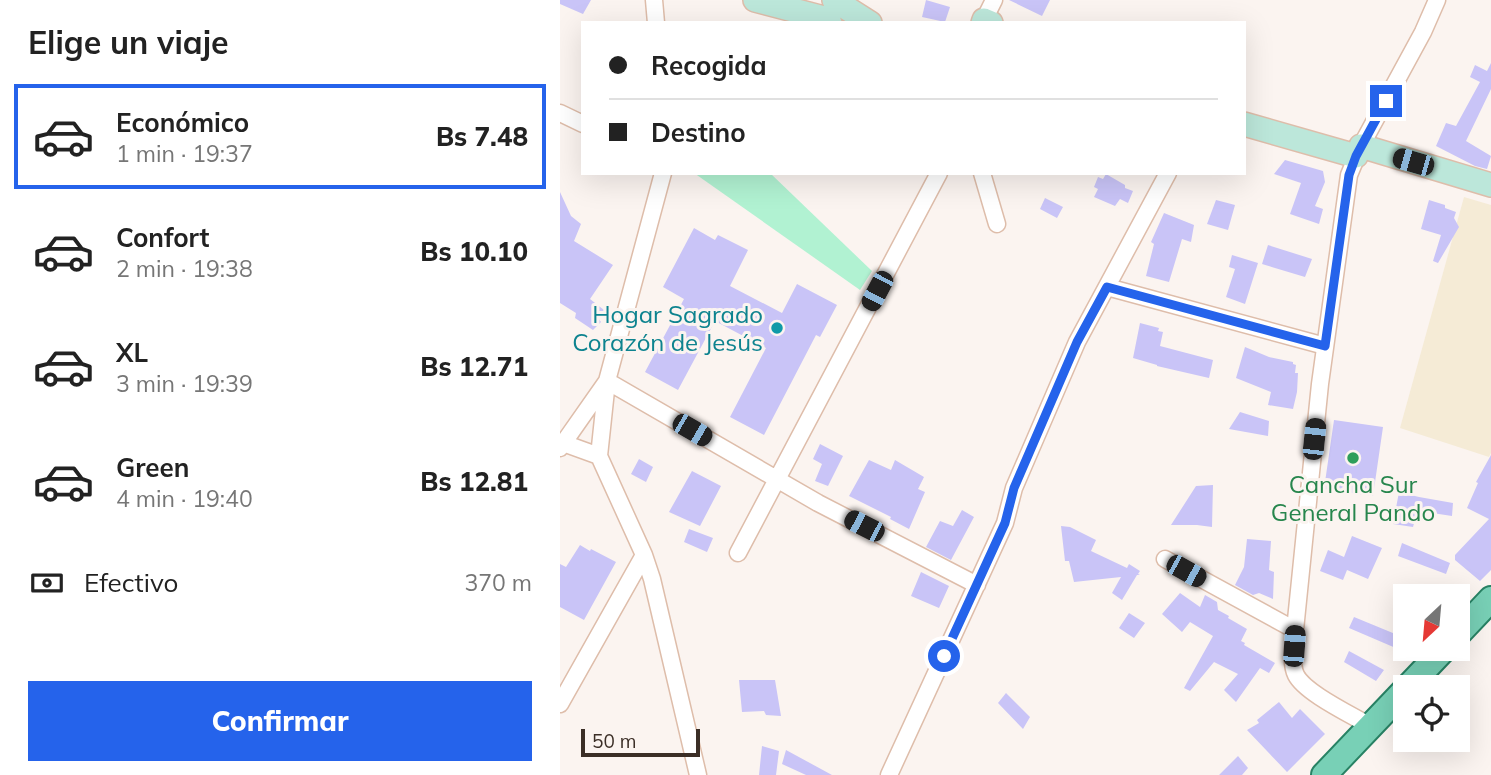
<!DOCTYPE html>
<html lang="es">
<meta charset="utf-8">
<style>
body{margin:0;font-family:Mulish,sans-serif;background:#f6f6f6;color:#222;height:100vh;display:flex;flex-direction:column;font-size:26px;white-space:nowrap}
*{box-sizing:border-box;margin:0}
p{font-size:23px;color:#767676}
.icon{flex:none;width:38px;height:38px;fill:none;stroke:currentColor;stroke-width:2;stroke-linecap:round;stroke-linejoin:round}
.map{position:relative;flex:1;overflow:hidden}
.sheet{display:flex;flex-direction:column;background:#fff;width:560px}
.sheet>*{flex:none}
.banner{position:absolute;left:21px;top:21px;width:665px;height:154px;border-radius:0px;box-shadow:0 7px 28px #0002;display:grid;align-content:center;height:154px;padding:0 28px;background:#fff}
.needle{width:46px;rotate:206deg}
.controls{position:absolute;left:833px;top:584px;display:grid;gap:14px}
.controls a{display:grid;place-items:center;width:77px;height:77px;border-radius:0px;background:#fff;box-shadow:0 7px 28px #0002;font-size:35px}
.scale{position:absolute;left:21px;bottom:18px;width:119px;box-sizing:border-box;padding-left:7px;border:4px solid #3b2e26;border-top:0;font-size:19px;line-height:24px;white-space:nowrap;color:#3b2e26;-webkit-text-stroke:5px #fbf4f0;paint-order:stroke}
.end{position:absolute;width:32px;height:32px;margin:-16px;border:9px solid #2563eb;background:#fff;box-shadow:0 0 0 4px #fff}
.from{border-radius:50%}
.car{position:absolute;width:21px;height:42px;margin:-21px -10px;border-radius:9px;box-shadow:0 0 5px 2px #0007;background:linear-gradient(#222 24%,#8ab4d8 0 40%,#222 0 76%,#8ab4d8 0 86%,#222 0)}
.banner b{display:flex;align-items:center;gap:24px;height:66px;font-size:26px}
.banner b+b{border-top:2px solid #e0e0e0}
.banner i{width:18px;height:18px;background:#222}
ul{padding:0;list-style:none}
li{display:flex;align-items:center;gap:21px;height:105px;margin:0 14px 10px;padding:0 14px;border:4px solid transparent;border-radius:0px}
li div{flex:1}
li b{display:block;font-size:26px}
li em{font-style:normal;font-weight:800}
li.current{border-color:#2563eb}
li>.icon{width:63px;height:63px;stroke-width:1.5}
h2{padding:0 28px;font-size:32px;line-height:84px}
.pay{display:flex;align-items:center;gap:18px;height:77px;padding:0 28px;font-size:26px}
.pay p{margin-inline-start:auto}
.action{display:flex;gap:14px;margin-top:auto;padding:14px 28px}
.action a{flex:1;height:80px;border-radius:0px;background:#2563eb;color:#fff;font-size:28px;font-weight:800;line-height:80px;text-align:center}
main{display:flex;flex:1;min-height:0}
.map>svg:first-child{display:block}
.industrial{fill:#f5ebd6}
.green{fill:#b1f2d2}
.building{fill:#c9c4f7}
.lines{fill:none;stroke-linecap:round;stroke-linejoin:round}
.street-casing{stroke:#debdaa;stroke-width:19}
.secondary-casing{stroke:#debdaa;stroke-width:26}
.primary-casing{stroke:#288264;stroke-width:28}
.street{stroke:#fff;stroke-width:16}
.secondary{stroke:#bce7da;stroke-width:23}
.primary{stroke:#78d0b6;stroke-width:24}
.route{stroke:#2563eb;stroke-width:9}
.culture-dot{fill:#0f9aa8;stroke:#fbf4f0;stroke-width:2.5}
.leisure-dot{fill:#2e9e5b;stroke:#fbf4f0;stroke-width:2.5}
.labels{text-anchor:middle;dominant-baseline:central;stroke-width:6;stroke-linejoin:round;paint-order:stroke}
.culture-label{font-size:24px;fill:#0d838f;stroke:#fbf4f0;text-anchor:end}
.leisure-label{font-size:24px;fill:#27864d;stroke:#fbf4f0}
</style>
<main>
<section class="sheet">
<h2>Elige un viaje</h2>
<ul>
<li class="current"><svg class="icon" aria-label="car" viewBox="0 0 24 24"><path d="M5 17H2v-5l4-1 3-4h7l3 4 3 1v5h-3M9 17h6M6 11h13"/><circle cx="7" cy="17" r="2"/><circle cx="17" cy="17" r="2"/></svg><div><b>Económico</b><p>1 min · 19:37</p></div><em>Bs 7.48</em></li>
<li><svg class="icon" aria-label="car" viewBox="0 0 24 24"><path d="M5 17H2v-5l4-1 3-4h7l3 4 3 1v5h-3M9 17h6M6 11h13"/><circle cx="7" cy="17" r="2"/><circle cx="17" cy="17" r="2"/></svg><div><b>Confort</b><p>2 min · 19:38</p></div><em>Bs 10.10</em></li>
<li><svg class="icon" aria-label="car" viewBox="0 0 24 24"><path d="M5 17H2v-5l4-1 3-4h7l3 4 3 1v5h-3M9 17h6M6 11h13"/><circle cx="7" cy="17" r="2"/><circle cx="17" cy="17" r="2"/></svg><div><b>XL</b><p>3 min · 19:39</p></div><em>Bs 12.71</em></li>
<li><svg class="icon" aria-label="car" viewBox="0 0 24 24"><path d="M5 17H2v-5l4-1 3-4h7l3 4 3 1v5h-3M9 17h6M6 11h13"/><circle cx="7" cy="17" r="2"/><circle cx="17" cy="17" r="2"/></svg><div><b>Green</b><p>4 min · 19:40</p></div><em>Bs 12.81</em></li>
</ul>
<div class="pay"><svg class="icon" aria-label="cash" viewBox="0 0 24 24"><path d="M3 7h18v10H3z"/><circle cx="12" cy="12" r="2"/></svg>Efectivo<p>370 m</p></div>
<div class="action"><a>Confirmar</a></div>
</section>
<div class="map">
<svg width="931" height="775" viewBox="0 0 931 775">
<rect width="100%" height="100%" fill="#fbf4f0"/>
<!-- industrial -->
<path class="industrial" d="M904 197 931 205V453L929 457 840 428Z"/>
<!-- green -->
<path class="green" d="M134 173H210L312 271 300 290Z"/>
<!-- building -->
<path class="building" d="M0 0H31L23 14 0 4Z
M366 0 390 7 385 22 362 17Z
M449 0H490L482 16Z
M931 63V89L906 141 931 156 927 169 915 166 876 146 886 123 896 126 920 82 910 77 915 65 927 71Z
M725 160 763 171 765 182 755 206 763 209 759 224 730 214 741 183 714 174Z
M546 174 565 185V188L573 191 568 203 560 199 555 206 534 197 538 189 534 187 538 177 543 179Z
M0 192 11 216 21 224 14 241 53 265 30 299 44 310 38 318 41 322 33 330 15 318 16 313 0 303Z
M485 198 503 207 497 218 480 209Z
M656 200 675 205 668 230 647 224Z
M869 200 885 205V208L896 212 894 218 899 227 878 263 873 261 881 235 861 229Z
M604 213 634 225 631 242 622 239 609 282 586 276 594 244 591 242Z
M134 228 155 240 158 235 188 250 170 286 222 313 237 284 277 305 260 337 256 335 204 435 170 417 206 348 155 321 118 390 85 372 124 299 103 287Z
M708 245 752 259 745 277 702 264Z
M672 255 698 263 685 304 666 297 675 269 669 267Z
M580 323 599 328 598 331 603 332 600 346 653 360 649 378 597 366V365L573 358Z
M685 347 709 357 733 362V364L736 365 735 373H738L737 392 733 409 708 405 711 392 676 378Z
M680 412 709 421 708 436 669 429Z
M774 420 823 427 813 496 764 489Z
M260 444 283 456 268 486 255 481 262 464 253 459Z
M931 455V570L920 581 895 560V555L929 519 907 508 918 483 916 482Z
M79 459 93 467 86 482 71 474Z
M309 460 331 470 335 460 364 477 358 489 365 492 349 529 330 519 331 517 289 496Z
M132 471 161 486 140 526 109 512Z
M653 485 652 527 637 525H611L636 486Z
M839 492 859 497 893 503 892 516 859 511 858 520H855L853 527 833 524Z
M402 510 414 517 391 560 366 547 380 521 393 526Z
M501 526 510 527 536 540 531 551 567 568 569 564 580 571 578 574 580 575H577L562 600 552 593 561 577 514 582 509 561H505Z
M129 529 153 538 147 552 124 542Z
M792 536 822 548 808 579 787 570 783 580 760 571 768 550 784 557Z
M687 539 711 541 709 570 714 572 713 599 699 593 693 595 675 585 684 567Z
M842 543 890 563 886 574 838 556Z
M20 545 30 551 31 549 56 562 24 620 0 607V564L6 567Z
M361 572 389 586 379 608 351 596Z
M620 593 640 607 645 595 657 602 658 610 669 616 668 618 687 629 681 641 685 643 684 645 715 663 709 673 700 668 676 702 664 690 678 674 654 662 630 691 624 688 653 636 630 622 622 632 602 614Z
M569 613 585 623 574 638 559 628Z
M794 617 845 638V652L789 628Z
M789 651 824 670 816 681 784 662Z
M179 680H215L221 716 206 715 204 711 182 712Z
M446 693 470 717 463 729 438 703Z
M719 702 732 718 740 709 765 734 727 772 687 730 699 723 697 720Z
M202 746 219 751 216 775H199Z
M226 750 272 775H246L222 764Z
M678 756 688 768 682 775H659Z"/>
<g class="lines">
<defs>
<path id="street" d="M94 0 96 23
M424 20 434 0
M0 113 23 124
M422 173 437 224
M547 287 765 346
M3 443 39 456 84 555 92 579 138 775
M0 448 47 381 258 503 417 585
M39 456 47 381 103 173
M178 553 379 173
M605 559 735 630
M0 704 84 555
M810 726C792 715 745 693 736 675 730 663 734 644 735 630L760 384 789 175 801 146 863 32 877 0
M329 775 445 523 454 488 517 342 608 173"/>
<path id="secondary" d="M195 0 260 17 270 23
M274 0 310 23
M423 23 424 20 431 23
M684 124 796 156
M801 146 931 185"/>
<path id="primary" d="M898 634 931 599
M847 688 884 649
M764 775 845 690"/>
</defs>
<!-- street casing -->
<use href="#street" class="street-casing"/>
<!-- secondary casing -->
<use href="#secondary" class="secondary-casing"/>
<!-- primary casing -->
<use href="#primary" class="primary-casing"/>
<!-- street -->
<use href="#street" class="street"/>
<!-- secondary -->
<use href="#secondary" class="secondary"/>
<!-- primary -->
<use href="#primary" class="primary"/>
</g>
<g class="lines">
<!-- route -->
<path class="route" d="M384 656 445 523 454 488 517 342 547 287 765 346 789 175 796 156 826 101"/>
</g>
<!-- markers -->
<circle class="culture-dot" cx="217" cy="328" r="7"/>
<circle class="leisure-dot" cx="793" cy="458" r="7"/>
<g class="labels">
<!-- culture labels -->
<g class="culture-label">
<text x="203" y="314">Hogar Sagrado<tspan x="203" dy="28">Corazón de Jesús</tspan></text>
</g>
<!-- leisure labels -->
<g class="leisure-label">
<text x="793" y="484">Cancha Sur<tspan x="793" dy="28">General Pando</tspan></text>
</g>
</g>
</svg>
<div class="controls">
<a><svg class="needle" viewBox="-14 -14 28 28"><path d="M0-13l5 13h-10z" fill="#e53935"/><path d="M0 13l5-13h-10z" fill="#767676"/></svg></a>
<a><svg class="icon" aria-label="locate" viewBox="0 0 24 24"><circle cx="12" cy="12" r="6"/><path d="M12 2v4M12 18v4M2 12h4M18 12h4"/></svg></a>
</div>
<div class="scale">50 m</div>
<i class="end from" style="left:384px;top:656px"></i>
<i class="end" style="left:826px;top:101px"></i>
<i class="car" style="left:853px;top:162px;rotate:286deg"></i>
<i class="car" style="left:317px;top:291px;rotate:208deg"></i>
<i class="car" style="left:132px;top:430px;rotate:120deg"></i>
<i class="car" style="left:754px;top:439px;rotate:6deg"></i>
<i class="car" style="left:304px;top:526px;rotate:297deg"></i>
<i class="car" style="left:626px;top:571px;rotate:119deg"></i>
<i class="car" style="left:734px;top:646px;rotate:4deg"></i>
<div class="banner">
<b><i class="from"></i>Recogida</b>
<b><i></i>Destino</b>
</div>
</div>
</main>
